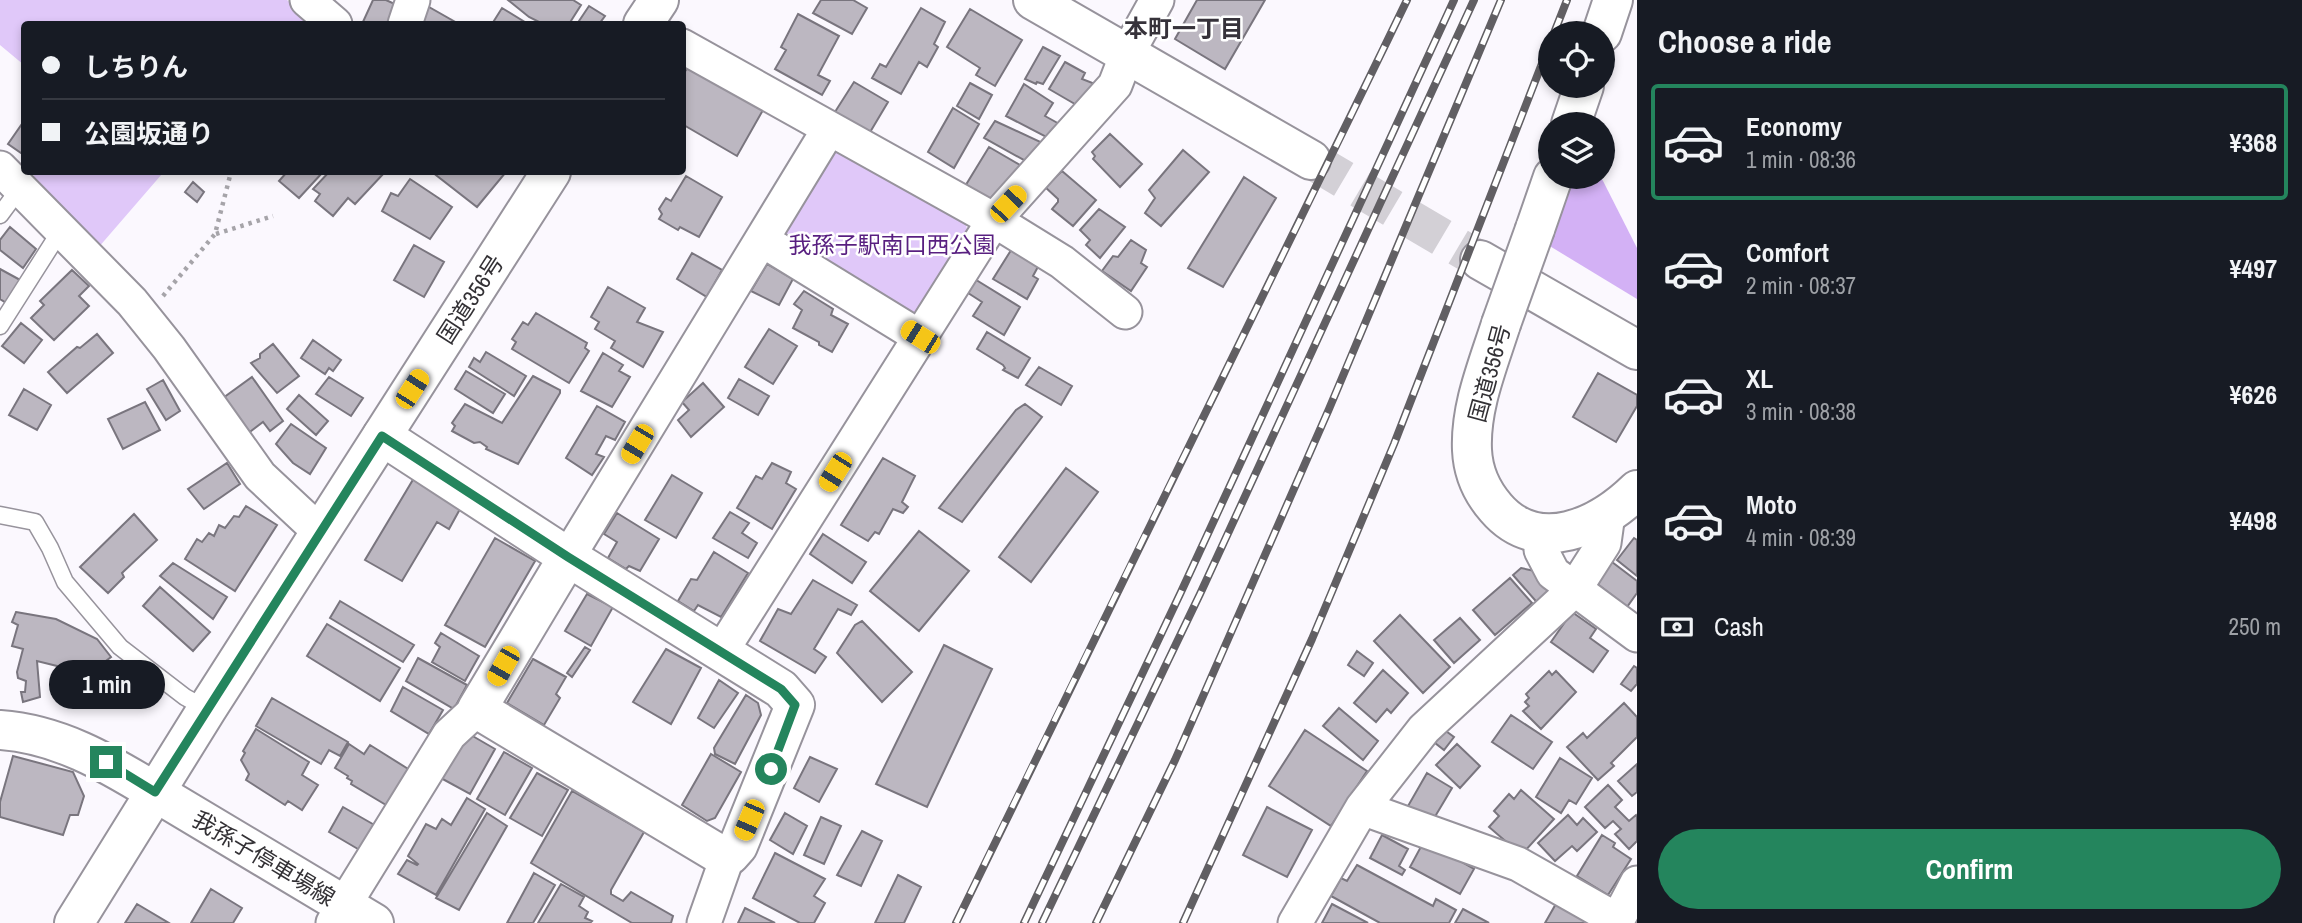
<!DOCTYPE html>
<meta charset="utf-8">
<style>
body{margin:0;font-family:"Archivo Narrow","Noto Sans JP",sans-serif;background:#242831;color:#f1f3f6;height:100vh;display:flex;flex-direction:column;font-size:26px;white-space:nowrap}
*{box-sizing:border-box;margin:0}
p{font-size:23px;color:#9ea1a6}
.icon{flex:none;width:38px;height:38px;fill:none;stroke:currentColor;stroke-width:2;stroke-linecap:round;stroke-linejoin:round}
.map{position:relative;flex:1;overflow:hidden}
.sheet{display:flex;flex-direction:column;background:#171b24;width:665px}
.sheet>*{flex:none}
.top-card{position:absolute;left:21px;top:21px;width:665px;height:154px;border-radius:7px;box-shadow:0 4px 10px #0003;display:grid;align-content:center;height:154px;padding:0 21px;background:#171b24}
.fabs{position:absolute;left:1538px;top:21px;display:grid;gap:14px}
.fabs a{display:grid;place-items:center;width:77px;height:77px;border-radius:50%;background:#171b24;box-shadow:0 4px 10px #0003;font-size:35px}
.end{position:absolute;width:32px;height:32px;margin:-16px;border:9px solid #24855d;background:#fff;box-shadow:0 0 0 4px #fff}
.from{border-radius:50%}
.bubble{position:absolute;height:49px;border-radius:24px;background:#171b24;box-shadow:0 4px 10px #0003;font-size:23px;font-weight:700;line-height:49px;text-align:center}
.car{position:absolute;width:21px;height:42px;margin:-21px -10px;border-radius:9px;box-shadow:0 0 5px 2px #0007;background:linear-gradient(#f5c518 24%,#345 0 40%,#f5c518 0 76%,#345 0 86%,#f5c518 0)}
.top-card b{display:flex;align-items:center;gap:24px;height:66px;font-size:26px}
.top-card b+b{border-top:2px solid #363941}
.top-card i{width:18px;height:18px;background:#f1f3f6}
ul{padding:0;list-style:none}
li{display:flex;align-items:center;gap:21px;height:116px;margin:0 14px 10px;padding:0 7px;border:4px solid transparent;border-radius:7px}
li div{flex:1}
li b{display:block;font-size:26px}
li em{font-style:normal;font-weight:700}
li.selected{border-color:#24855d}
li>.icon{width:63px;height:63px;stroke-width:1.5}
h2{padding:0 21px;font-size:32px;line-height:84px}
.pay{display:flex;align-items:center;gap:18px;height:77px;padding:0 21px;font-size:26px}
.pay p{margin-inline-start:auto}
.primary-button{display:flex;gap:14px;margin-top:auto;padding:14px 21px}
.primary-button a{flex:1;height:80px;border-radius:42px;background:#24855d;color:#fff;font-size:28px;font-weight:700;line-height:80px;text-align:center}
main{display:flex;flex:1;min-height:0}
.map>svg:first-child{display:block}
.green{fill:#e0c8f9}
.forest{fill:#d3b1f5}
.building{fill:#bcb7c1;stroke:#79757e;stroke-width:2}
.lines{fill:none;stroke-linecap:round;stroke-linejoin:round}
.trunk-tunnel{stroke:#d3d0d6;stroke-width:38;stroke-dasharray:38 19;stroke-linecap:butt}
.service-casing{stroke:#97939c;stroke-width:19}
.minor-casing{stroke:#97939c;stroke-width:37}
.tertiary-casing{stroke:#97939c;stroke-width:42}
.secondary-casing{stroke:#97939c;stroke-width:42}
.trunk-casing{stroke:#97939c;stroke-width:42}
.path{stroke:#a6a4a9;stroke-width:4.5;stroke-dasharray:3.5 5;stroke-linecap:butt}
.service{stroke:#fff;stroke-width:16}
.minor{stroke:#fff;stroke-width:33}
.tertiary{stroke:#fff;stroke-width:38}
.secondary{stroke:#fff;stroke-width:38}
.trunk{stroke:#fff;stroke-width:38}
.rail-casing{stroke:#615f63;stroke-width:8}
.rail{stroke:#fff;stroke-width:5;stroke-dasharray:16;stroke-linecap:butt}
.trunk-bridge-casing{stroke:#97939c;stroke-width:42;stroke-linecap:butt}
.trunk-bridge{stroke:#fff;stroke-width:38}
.route{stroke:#24855d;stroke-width:9}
.labels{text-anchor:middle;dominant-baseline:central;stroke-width:5;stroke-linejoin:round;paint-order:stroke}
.park-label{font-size:23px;fill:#581f80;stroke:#fff}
.street-label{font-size:23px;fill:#333135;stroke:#fff}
.neighbourhood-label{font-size:24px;font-weight:bold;fill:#36323a;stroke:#fff}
</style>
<main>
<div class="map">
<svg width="1637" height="923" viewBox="0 0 1637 923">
<rect width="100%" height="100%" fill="#fbf8fe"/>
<!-- green -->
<path class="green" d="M0 0H287L315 24H24V65L0 45Z
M839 150 965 220 968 234 917 315 903 318 783 234 829 156Z
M37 172H159L162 174 98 248 31 179Z"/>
<!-- forest -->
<path class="forest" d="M1570 177H1601L1637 248V299L1548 245Z"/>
<!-- building -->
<path class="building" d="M373 0H386L397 5 389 24H362Z
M508 0H573L581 5 569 24H543L529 17Z
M821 0H853L867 8 852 34 813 13Z
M1197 0H1265L1225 69 1175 39Z
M422 3 457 23 456 24H422L423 23 416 19Z
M589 6 605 16 599 24H577Z
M502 8 528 24H492Z
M921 8 945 22 934 44 938 47 927 67 919 62 901 94 872 78 880 64 886 67Z
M970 9 1022 40 995 86 976 75 980 68 947 47Z
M798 14 839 36 818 75 830 81 822 95 775 69 786 50 781 47Z
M1043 47 1060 56 1043 84 1037 82 1036 84 1025 79Z
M1065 62 1085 73 1082 79 1095 84 1080 107 1049 89Z
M688 67 763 110 737 156 682 124V76Z
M854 82 888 102 869 134 833 115Z
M970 83 992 95 979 119 957 106Z
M1024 84 1053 103 1045 116 1063 126 1054 141 1006 116Z
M953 108 979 124 954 168 928 152Z
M24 121V155L8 144Z
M995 121 1047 145 1031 164 984 138Z
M1110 134 1142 164 1120 187 1093 159 1095 156 1092 152Z
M989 147 1020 165 995 207 964 188Z
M1183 150 1209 172 1161 226 1145 213 1155 198 1149 190Z
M1062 171 1096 200 1073 226 1052 209 1058 202V199L1045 187Z
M287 172H323L299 198 279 181Z
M329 172H385L355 204 348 198 333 216 315 201 320 194 313 189Z
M432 172H506L477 207Z
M686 176 722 197 699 237 680 227 678 230 659 219 662 214 659 209 666 198 671 201Z
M1244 177 1276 198 1223 287 1188 268Z
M410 179 452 207 430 239 382 211 391 193 398 196Z
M193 182 204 192 197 202 185 192Z
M1099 209 1125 227 1100 258 1086 245 1090 240 1080 230Z
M10 227 36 249 23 268 0 250V240Z
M1131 240 1146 250 1141 263 1147 267 1131 291 1102 271 1113 256 1118 257Z
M414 245 444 262 424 297 394 280Z
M1013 247 1040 263 1033 276 1038 279 1027 299 993 279Z
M692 253 722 270 707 297 677 279Z
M767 264 793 279 779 305 751 291Z
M0 269 22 281 8 304 0 299Z
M72 270 89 286 79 296 89 306 54 340 31 318 44 305 40 301Z
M973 278 1020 307 1004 335 973 316 982 302 965 291Z
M608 287 645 308 637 322 663 332 643 367 611 348 615 341 595 329 599 322 591 317Z
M804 291 833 309 831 315 848 324 832 352 819 345V342L793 328 802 310 794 304Z
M536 313 587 343 585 348 589 351 569 383 512 349 516 342 512 339 523 322 528 325Z
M21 323 42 340 24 363 2 346Z
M769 329 797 346 773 384 745 367Z
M987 332 1030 358 1018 378 1003 370 1005 368 1003 365 977 349Z
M97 334 113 353 67 393 48 372 77 347 80 348Z
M313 340 341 360 333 371 329 368 325 374 301 358Z
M273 344 299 376 277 393 251 363 260 358V354Z
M486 352 526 376 514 396 469 367 474 358 480 362Z
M603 353 623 365 619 371 630 377 612 407 581 391Z
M1039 367 1072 386 1061 405 1026 385Z
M466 371 505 394 493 413 455 389Z
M1598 373 1637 395V406L1616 442 1573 417Z
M533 376 560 390V393L518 464 486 449 487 447 480 442 474 443 452 431 455 426 452 423 465 404 502 423Z
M252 377 283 421 270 431 263 422 247 434 223 398Z
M329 377 363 398 351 416 316 394Z
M739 379 769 396 758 415 728 398Z
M163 380 180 411 166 420 147 389Z
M703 383 724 407 691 437 678 420 689 410 682 402Z
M24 389 51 405 37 430 9 415Z
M299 395 328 421 316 435 287 409Z
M145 402 160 430 123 449 108 419Z
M1025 404 1042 417 962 522 939 508 1016 410Z
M597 406 625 422 615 440 606 436 596 454 604 457 592 475 566 458Z
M291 424 326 448 310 474 293 463 276 444Z
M883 458 915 476 902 502 908 507 903 513 893 509 879 534 875 532 868 541 841 525Z
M227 463 240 484 204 509 188 489Z
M772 463 791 472 786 483 796 489 772 529 737 508 756 476 762 479Z
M1066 468 1098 492 1031 582 999 557Z
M672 475 702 493 676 538 645 520Z
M414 478 460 509 449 529 437 522 402 581 365 560Z
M246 506 277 525 235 591 185 559 197 539 202 542 209 533 214 536 219 525 225 528 234 516 239 517Z
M730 512 749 523 742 533 757 543 748 558 713 538Z
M617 513 659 539 640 571 629 566 626 569 608 558 617 542 604 534Z
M134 514 157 540 122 573 124 577 108 593 80 567Z
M919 531 969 571 919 631 870 591Z
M823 534 866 562 852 583 810 554Z
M495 538 535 561 485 647 445 625Z
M1634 538 1637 540V576L1617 560Z
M714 552 748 573 721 617 698 605 694 611 678 601 691 579 697 580Z
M1612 562 1637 581V593L1627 607 1596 583Z
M173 563 227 597 213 619 160 576Z
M1521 568 1544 573 1559 591 1541 607 1513 575Z
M1510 578 1532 603 1495 635 1473 610Z
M813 580 857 605 851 615 838 609 814 649 826 657 815 673 760 641 778 609 791 614Z
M160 587 210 632 193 651 143 606Z
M587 594 613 607 591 646 565 631Z
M340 601 414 645 403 662 330 618Z
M16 612 56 619 97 639 111 657 81 680 57 666 37 661 40 697 23 702 21 692H25L26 681 18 678 17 672 23 649 12 646 18 625 12 622Z
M1572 612 1596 629 1590 638 1608 651 1593 672 1551 642Z
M1400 615 1450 667 1423 693 1374 641Z
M1460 618 1480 640 1454 663 1434 640Z
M862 621 912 672 882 702 837 653 855 625Z
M327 624 400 668 380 701 307 656Z
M441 633 479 656 465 681 432 662 440 647 435 643Z
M944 645 992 669 927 807 876 784Z
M585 647 590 650 572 677 567 673Z
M666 649 701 668 671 724 633 702Z
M1357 651 1373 663 1364 676 1348 665Z
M418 658 467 685 454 709 406 681Z
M533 659 566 677 556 694 560 698 544 725 507 703Z
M1634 666 1637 668V684L1631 691 1621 684Z
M1383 670 1408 693 1391 713 1387 709 1376 722 1354 703Z
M134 671 151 682 140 702 121 693Z
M1549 671 1552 675 1556 671 1576 692 1541 729 1523 711 1529 706 1525 702 1529 698 1526 694Z
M719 680 738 693 714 728 698 718Z
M403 687 443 710 429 734 391 711Z
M746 695 758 703 761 715 735 764 715 754 714 748Z
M272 698 348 742 340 756 329 750 321 764 256 726Z
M1624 703 1637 717V737L1611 763 1614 766 1598 780 1567 747 1583 733 1587 738Z
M1339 708 1378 741 1363 760 1323 726Z
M1511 715 1552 742 1533 769 1492 742Z
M1439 726 1454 737 1444 750 1430 739Z
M256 729 309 762 302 775 318 785 302 810 288 801 285 805 246 780 249 774 241 760 245 753 243 751Z
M1305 730 1367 771 1331 826 1269 786Z
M464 731 495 749 470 794 439 777Z
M349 744 364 754 370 745 413 772 391 808 351 784 352 781 347 778 348 776 335 768Z
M1457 744 1480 766 1460 788 1436 765Z
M504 752 532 768 505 815 477 799Z
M711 754 741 772 715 818 707 821 682 805Z
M13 756 73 772 84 796 78 815H70L63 835 0 817V802Z
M810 757 837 769 819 802 794 788Z
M1560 758 1592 778 1576 804 1569 800 1561 813 1536 797Z
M1637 764V792L1632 796 1618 781Z
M537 773 568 790 542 836 510 818Z
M1427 773 1452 788 1433 820 1408 806Z
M1608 785 1622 800 1615 807 1629 821 1636 815 1637 817V841L1629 849 1615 834 1621 829 1613 821 1605 828 1585 807Z
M1521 790 1554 819 1524 852 1517 851 1489 827 1499 816 1494 811 1509 794 1514 799Z
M572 791 644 832 611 890V894L623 901 631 892 673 916 671 923H632L531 863Z
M467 798 485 809 436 895 398 874 407 860 417 865 418 864 408 856 426 824 436 829 442 819 451 825Z
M343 807 378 827 363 852 329 832Z
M1267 807 1312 830 1287 877 1243 855Z
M487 813 507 826 459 910 436 898Z
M785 813 807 826 793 854 770 840Z
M1568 815 1577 825 1583 818 1597 832 1577 851 1572 846 1555 861 1538 843Z
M821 817 841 826 824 864 804 855Z
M862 831 882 841 861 886 837 875Z
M1382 835 1408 849 1399 866 1405 870 1402 875 1370 858Z
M1602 835 1615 843 1613 847 1631 859 1608 895 1577 876Z
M1424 841 1474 869 1460 894 1410 867Z
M775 853 825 879 814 896 825 903 814 923H800L753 898Z
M1357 865 1433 906 1436 899 1456 910 1449 923H1380L1331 896 1341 878 1347 881Z
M534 873 555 885 533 923H507Z
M898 875 921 887 904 923H875Z
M561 884 584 897 579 906 588 912 585 918 592 921 590 923H538Z
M211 889 242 908 233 923H191Z
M1557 902 1591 923H1545Z
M137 904 169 923H125Z
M1332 904 1368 923H1322Z
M745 908 775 923H738Z
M1463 909 1489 923H1455Z"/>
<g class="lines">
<!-- trunk-tunnel -->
<path class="trunk-tunnel" d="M1311 160 1480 260"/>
<defs>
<path id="service" d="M0 215 20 188
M0 326 61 230
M0 515 35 522 50 548 65 582 120 647 185 697 207 709"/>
<path id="minor" d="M307 0 335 24
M405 24 413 0
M682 46 994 220 1062 262 1125 312
M0 168 132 302 169 348 260 476 321 533
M762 240 920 337
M1542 533 1541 550 1553 573 1637 635
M568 557 829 129
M721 652 994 220 1115 85 1127 54 1157 0
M1362 808 1518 864 1617 920
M333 923 449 735 477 709
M704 923 728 855
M1295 923 1362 808 1424 729 1574 590 1604 543 1608 514
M1616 923 1637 883"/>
<path id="tertiary" d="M382 436 568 557 781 689 795 705 738 846 730 855 719 854 477 709 568 557
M0 730C58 734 106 762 155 792"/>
<path id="secondary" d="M155 792 374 923"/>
<path id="trunk" d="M1033 0 1311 160
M643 24 659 0
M1602 33 1613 0
M1571 124 1584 86
M1535 229 1553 177
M1480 260 1637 350
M1501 324C1488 365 1470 407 1472 450 1473 472 1482 492 1496 508 1538 557 1600 526 1637 490
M74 923 207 709 551 172"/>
</defs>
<!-- service casing -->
<use href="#service" class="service-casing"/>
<!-- minor casing -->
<use href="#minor" class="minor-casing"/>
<!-- tertiary casing -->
<use href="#tertiary" class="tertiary-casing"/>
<!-- secondary casing -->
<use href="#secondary" class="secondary-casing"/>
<!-- trunk casing -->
<use href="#trunk" class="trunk-casing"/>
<!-- path -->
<path class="path" d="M216 234 273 216
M163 296 215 234 231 172"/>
<!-- service -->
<use href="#service" class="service"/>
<!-- minor -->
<use href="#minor" class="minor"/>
<!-- tertiary -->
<use href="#tertiary" class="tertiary"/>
<!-- secondary -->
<use href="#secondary" class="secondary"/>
<!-- trunk -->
<use href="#trunk" class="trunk"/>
<defs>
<path id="rail" d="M1554 33 1567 0
M956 923C1105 614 1258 308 1407 0
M1024 923 1181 592 1454 0
M1042 923 1200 594 1474 0
M1096 923 1175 760 1329 409 1501 0
M1183 923 1312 639 1394 444 1550 43"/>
</defs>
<!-- rail casing -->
<use href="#rail" class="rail-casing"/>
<!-- rail -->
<use href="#rail" class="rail"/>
<defs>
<path id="trunk-bridge" d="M1501 324 1535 229"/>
</defs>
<!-- trunk-bridge casing -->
<use href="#trunk-bridge" class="trunk-bridge-casing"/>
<!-- trunk-bridge -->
<use href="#trunk-bridge" class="trunk-bridge"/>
</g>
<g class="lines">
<!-- route -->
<path class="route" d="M106 762 155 792 382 436 568 557 781 689 795 705 771 769"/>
</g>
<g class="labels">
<!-- park labels -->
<g class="park-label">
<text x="892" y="244">我孫子駅南口西公園</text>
</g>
<!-- street labels -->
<g class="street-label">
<text transform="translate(470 299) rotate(-57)">国道356号</text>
<text transform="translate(1489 373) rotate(-75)">国道356号</text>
<text transform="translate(264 858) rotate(31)">我孫子停車場線</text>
</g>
<!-- neighbourhood labels -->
<g class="neighbourhood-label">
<text x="1184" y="28">本町一丁目</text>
</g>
</g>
</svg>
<div class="fabs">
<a><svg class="icon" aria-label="locate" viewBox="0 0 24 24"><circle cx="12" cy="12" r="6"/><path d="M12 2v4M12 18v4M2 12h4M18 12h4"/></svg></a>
<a><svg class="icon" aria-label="layers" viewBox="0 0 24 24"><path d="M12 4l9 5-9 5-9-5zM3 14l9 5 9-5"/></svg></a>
</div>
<i class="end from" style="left:771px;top:769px"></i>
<i class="end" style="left:106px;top:762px"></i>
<div class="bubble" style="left:49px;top:660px;width:116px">1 min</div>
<i class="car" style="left:1008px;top:204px;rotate:43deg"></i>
<i class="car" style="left:920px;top:337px;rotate:302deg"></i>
<i class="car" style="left:412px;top:389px;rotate:33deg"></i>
<i class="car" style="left:637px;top:444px;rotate:211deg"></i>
<i class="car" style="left:835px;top:472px;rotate:212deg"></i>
<i class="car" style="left:503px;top:666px;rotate:210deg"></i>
<i class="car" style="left:749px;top:820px;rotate:203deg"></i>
<div class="top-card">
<b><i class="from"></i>しちりん</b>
<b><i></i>公園坂通り</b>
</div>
</div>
<section class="sheet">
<h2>Choose a ride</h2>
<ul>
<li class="selected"><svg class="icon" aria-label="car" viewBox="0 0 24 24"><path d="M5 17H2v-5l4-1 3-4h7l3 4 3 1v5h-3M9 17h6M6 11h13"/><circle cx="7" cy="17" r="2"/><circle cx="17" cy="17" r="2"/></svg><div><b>Economy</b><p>1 min · 08:36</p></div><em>¥368</em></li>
<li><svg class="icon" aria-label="car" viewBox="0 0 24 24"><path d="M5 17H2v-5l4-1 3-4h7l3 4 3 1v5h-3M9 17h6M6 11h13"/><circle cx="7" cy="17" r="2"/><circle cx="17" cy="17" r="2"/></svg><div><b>Comfort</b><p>2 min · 08:37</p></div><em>¥497</em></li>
<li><svg class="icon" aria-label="car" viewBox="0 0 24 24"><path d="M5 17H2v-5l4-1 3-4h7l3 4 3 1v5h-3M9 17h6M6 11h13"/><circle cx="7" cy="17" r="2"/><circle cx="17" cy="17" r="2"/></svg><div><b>XL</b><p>3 min · 08:38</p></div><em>¥626</em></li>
<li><svg class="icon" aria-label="car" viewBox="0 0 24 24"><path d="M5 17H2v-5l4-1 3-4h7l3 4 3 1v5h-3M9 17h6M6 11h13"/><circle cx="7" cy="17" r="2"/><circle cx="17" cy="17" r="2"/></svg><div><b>Moto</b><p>4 min · 08:39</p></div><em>¥498</em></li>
</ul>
<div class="pay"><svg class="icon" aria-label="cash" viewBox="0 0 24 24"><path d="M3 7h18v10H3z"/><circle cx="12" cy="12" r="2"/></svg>Cash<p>250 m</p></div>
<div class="primary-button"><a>Confirm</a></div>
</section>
</main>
